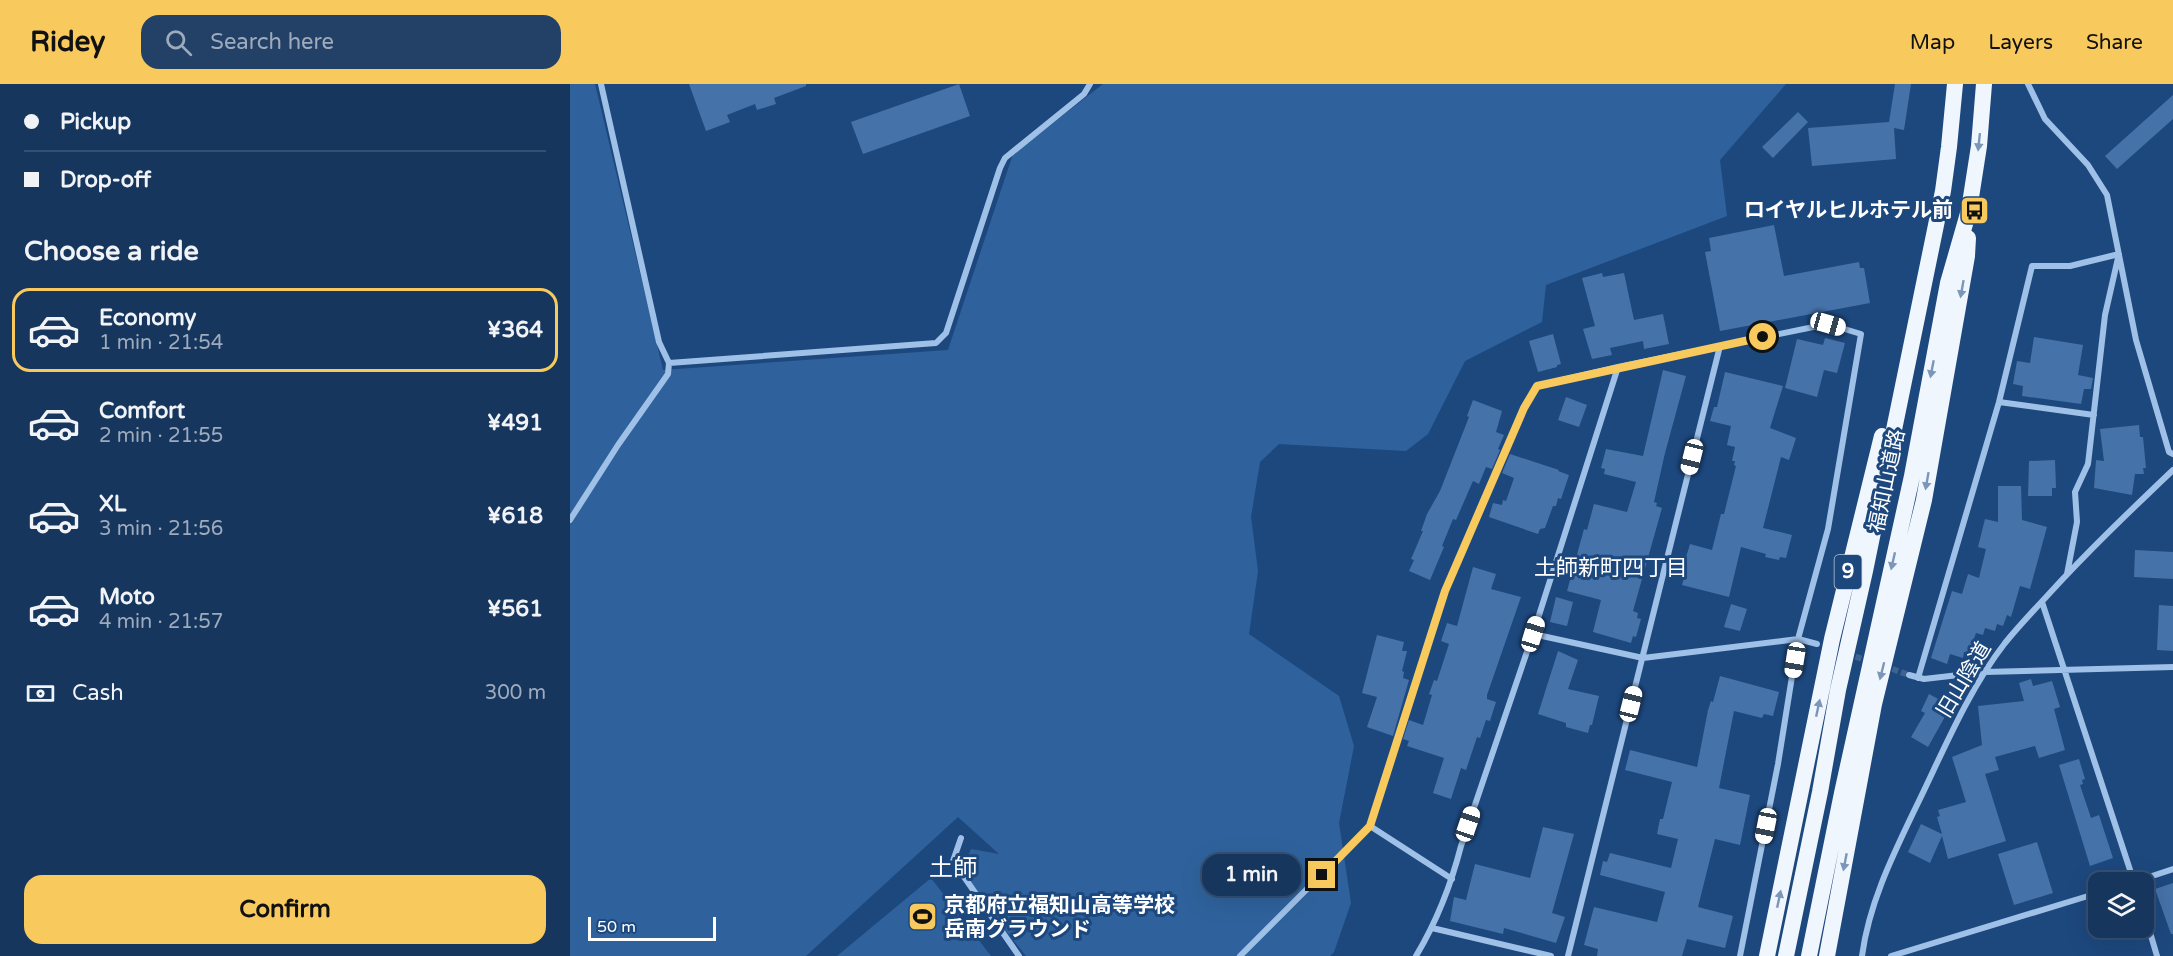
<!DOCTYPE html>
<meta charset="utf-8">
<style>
body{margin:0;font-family:"Varela Round","Noto Sans JP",sans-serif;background:#234167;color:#f1f3f6;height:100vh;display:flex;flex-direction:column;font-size:22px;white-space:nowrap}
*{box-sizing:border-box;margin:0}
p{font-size:20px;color:#9eabbc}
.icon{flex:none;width:33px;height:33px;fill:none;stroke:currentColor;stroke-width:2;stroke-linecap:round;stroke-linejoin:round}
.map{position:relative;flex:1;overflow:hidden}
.details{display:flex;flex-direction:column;background:#16365e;width:570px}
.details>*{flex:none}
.hud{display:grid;align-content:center;height:132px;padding:0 24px;background:#16365e}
.controls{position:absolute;left:1518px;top:788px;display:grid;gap:12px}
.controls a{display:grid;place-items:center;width:66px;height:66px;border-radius:12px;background:#16365e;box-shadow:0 6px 24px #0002,0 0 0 2px #355073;font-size:30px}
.scale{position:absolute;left:18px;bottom:15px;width:128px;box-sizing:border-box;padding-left:6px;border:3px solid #fff;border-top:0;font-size:16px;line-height:21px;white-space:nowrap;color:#fff;-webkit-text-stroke:4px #1d487e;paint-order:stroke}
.end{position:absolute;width:27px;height:27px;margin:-14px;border:8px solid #f8ca5e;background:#111;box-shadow:0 0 0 3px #111}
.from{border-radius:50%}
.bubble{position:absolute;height:42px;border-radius:18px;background:#16365e;box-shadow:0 6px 24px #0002,0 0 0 2px #355073;font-size:20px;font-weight:700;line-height:42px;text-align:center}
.car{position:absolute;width:18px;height:36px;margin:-18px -9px;border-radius:8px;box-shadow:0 0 4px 2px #0007;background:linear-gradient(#fff 24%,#345 0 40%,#fff 0 76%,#345 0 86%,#fff 0)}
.hud b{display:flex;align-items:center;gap:21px;height:57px;font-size:22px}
.hud b+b{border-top:2px solid #355073}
.hud i{width:15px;height:15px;background:#f1f3f6}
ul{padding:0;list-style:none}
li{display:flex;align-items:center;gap:18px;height:84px;margin:0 12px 9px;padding:0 12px;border:3px solid transparent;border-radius:18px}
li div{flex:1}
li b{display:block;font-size:22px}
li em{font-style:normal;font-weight:700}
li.on{border-color:#f8ca5e}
li>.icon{width:54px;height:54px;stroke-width:1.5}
h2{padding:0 24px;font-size:27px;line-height:72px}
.pay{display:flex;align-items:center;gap:15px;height:66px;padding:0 24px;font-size:22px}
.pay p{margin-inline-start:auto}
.cta{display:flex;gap:12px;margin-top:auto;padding:12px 24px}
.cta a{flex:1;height:69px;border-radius:18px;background:#f8ca5e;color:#111;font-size:24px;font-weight:700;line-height:69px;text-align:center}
header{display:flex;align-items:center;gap:36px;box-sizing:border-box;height:84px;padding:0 30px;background:#f8ca5e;color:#111}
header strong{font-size:28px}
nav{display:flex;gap:33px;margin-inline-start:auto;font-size:21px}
.search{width:420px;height:54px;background:#234167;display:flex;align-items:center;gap:15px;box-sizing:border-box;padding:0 21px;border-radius:18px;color:#9eabbc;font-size:22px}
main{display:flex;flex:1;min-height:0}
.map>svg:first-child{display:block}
.green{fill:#2f629c}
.building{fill:#4572a8}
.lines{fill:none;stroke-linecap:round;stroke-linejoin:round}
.minor-tunnel{stroke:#3f6391;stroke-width:6;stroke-dasharray:6 3;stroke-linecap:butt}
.minor{stroke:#9fc1e8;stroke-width:6}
.trunk{stroke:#f0f6fe;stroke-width:16}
.oneway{fill:#7c96b8}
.route{stroke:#f8ca5e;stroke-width:8}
.labels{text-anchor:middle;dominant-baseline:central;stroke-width:6;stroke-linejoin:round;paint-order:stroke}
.shield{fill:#1d487e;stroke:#bbc8d8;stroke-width:1.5}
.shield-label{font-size:20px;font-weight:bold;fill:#fff}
.poi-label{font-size:21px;font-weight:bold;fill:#fff;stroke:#1d487e;text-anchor:end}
.street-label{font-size:21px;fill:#fff;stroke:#1d487e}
.neighbourhood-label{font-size:22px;fill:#fff;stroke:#1d487e}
.quarter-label{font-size:24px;fill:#fff;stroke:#1d487e}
</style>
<header>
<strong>Ridey</strong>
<div class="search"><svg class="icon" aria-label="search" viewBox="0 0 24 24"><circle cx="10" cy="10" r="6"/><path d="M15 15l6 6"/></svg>Search here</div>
<nav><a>Map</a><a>Layers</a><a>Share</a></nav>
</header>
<main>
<section class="details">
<div class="hud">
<b><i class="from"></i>Pickup</b>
<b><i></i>Drop-off</b>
</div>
<h2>Choose a ride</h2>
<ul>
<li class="on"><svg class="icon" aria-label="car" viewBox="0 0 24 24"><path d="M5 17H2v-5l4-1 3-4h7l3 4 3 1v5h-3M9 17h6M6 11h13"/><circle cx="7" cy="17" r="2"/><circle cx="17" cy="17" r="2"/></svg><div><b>Economy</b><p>1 min · 21:54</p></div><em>¥364</em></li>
<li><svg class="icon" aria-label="car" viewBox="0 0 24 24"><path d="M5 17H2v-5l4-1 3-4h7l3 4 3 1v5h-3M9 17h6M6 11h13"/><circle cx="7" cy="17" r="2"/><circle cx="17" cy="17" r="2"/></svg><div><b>Comfort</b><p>2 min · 21:55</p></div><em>¥491</em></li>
<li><svg class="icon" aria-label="car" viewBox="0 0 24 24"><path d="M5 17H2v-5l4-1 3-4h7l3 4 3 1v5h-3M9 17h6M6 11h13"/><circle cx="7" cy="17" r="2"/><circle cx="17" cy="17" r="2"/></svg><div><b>XL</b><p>3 min · 21:56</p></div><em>¥618</em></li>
<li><svg class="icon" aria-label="car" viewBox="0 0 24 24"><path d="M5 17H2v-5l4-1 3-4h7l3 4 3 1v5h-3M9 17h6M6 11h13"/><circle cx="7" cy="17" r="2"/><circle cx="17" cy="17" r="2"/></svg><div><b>Moto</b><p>4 min · 21:57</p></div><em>¥561</em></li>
</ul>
<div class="pay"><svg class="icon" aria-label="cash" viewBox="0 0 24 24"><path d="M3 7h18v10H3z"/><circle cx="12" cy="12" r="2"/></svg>Cash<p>300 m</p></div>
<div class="cta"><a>Confirm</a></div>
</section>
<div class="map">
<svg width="1603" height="872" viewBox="0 0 1603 872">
<rect width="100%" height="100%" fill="#1d487e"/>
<!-- green -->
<path class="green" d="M0 0H25L93 286 378 266 443 70 533 0H1216L1150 76 1157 132 976 201 972 238 895 277 858 350 836 367 709 360 690 378 681 433 688 487 679 550 769 612 784 662 769 739 781 819 764 868 760 872H456L390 790 401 765 429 770 388 733 236 872H0Z
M361 794 421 872H267Z"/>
<!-- building -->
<path class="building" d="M119 0H236V2L204 14 206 20 187 26 185 20 157 31 160 38 136 47Z
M389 0 400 32 293 70 281 38Z
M1325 0H1341L1334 46 1324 44 1326 75 1242 82 1238 44 1319 38Z
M1603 11V35L1547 85 1535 72Z
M1228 28 1238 38 1203 74 1192 63Z
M1204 141 1214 192 1289 178 1290 184H1294L1300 219 1150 247 1135 168 1141 167 1139 154Z
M1032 189 1033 193 1054 189 1064 236 1093 230 1099 260 1074 265 1073 257 1040 264 1042 271 1022 275 1013 245 1025 242 1012 194Z
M983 250 991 280 987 281V283L968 288 959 257Z
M1464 253 1513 261 1508 291 1523 294 1521 305H1514L1511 320 1452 312 1453 302 1443 300 1447 277 1460 279Z
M1255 254 1275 259 1267 289 1254 286 1247 313 1215 304 1227 255 1253 261Z
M1093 286 1116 292 1095 369 1084 418 1087 419 1086 422 1092 424 1063 527 1068 529 1067 534 1071 535 1066 553 1063 552 1061 559 1023 548 1031 516 997 507 1014 445 1017 446 1024 420 1057 428 1066 398 1034 390 1035 385 1031 384 1036 365 1073 372Z
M1155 288 1213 302 1200 344 1226 354 1219 376 1211 373 1193 444 1222 451 1216 474 1210 473 1209 476 1195 473 1196 470 1171 463 1159 513 1112 501 1114 494 1110 493 1120 460 1142 466 1151 430H1154L1166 382 1164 381 1165 377H1162L1165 363 1157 361 1161 342 1140 337 1144 323H1147Z
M996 313 1017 321 1009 343 988 336Z
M903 316 932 327 926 348 934 351 928 365 930 366 922 385 916 383 909 400 903 397 886 436 883 435 872 462 874 463 860 496 839 487 844 476 841 475 853 447H851L857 430 870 407 899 333 897 332Z
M1569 341 1570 353H1573L1576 384H1573L1574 390H1565L1562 411 1524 404 1526 376 1534 377 1530 345Z
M940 370 989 386 988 387 999 391 991 415 988 414 986 422H983L975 444 970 445 968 450 919 433 923 419 932 421 933 416 936 417 944 394 932 389Z
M1485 376 1486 404H1482V412H1458L1459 377Z
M1428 402H1451L1452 436 1477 443 1460 505 1450 502 1441 533 1437 531 1433 542 1427 540 1425 547 1415 544 1413 551 1406 549 1399 569 1394 568 1393 574 1380 570 1377 580 1361 574 1382 507 1392 510 1398 490 1409 494 1416 465 1408 463 1415 435 1428 438Z
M1565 466 1603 468V495L1564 493Z
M903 483 926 490 921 505 951 513 917 611V615L926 618 920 637 916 636 910 654 907 653 896 686 891 684 881 715 863 709 874 674 837 662 839 657 833 655 839 636 853 641 862 611 859 610 864 596 867 597 879 560 871 557 877 539 887 542Z
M986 513 1003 518 997 542 980 538Z
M1161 520 1177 525 1170 547 1154 543Z
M1589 521 1603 522V567L1587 566Z
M807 551 834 558 832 567H837L832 587 834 588 833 594 839 596 823 652 797 643 807 613 792 609Z
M988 567 1008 576 998 605 1029 612 1022 641H1020L1018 649 996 643V639L968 630Z
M1150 592 1209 608 1203 632 1194 630 1192 634 1164 627 1149 704 1180 711 1170 761 1145 755 1128 823 1163 832 1155 864 1117 855 1112 872H1027L1028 865 1014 861 1024 823 1087 838 1095 808 1030 791 1033 777 1037 778 1040 769 1101 784 1108 755 1087 750 1090 735H1093L1102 698 1055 686 1060 666 1127 683 1138 626 1141 617 1143 618Z
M1461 595 1463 602 1482 597 1490 623 1484 625 1495 666 1469 674 1465 662 1425 673 1429 686 1415 690 1436 757 1378 775 1372 752 1360 779 1338 768 1351 740 1372 750 1367 733 1370 732 1368 726 1396 718 1382 673 1412 661 1408 622 1454 617 1449 599Z
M1359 610 1381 622 1358 663 1341 653 1355 629 1351 627Z
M1509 675 1515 695 1512 696 1513 700 1510 701 1521 734 1529 731 1543 774 1520 782 1489 681Z
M973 743 1004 750 982 829 995 833 986 859 934 844 933 850 880 837 884 813 896 816 905 780 960 794Z
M1467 758 1483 809 1444 821 1428 770Z
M1603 799V850H1601L1585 805Z"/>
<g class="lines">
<!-- minor-tunnel -->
<path class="minor-tunnel" d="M1277 570 1299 577
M1314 582 1339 591"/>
<!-- minor -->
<path class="minor" d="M1458 0 1475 35 1518 81 1537 111 1566 256 1599 368 1603 370
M99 279 366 259 376 249 430 84 435 74 514 10 520 0
M1429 318 1524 331
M0 436 48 361 98 290 99 279 89 258 31 0
M1497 490 1507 438 1505 408 1518 380 1535 231 1548 174
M1472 518 1564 798
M963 550 1073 574 1228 555 1247 560
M1339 591 1354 595 1415 588 1603 583
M1348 594 1429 318 1462 182H1500L1549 170
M800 742 875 507 954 324 967 302 1048 283 1258 240 1291 250 1258 445 1228 555 1208 680 1170 872
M391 754 383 777 449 872
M1564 798 1603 785
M1574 828 1587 872
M862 844 981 872
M670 872 800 742 882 795
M846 872C867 837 881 801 891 762L963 550 1048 283
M998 872 1150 262
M1292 872C1299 819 1323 771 1346 723 1373 668 1397 608 1435 559 1448 543 1463 527 1477 512 1517 468 1560 427 1603 386
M1321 872 1528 809"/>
<!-- trunk -->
<path class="trunk" d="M1197 872 1262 555 1312 352
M1216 872 1250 708 1268 606 1295 487 1373 107 1379 63 1385 0
M1239 872 1272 709 1342 392 1378 199 1399 126 1409 62 1414 0
M1257 872 1304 620 1354 416 1397 172 1398 154"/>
</g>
<!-- one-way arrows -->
<defs><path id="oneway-solid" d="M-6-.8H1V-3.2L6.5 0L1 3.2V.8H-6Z" transform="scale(1.5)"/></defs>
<g class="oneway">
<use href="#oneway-solid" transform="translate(1409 58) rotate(96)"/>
<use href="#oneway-solid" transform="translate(1392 205) rotate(100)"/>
<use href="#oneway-solid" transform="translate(1362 285) rotate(101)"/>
<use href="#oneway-solid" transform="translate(1357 397) rotate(100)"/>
<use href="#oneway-solid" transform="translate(1323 477) rotate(103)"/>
<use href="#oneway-solid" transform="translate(1312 587) rotate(104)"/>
<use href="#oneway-solid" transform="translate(1248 624) rotate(-78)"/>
<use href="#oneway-solid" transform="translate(1275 778) rotate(101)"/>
<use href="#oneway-solid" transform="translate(1209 815) rotate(-78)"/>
</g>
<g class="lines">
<!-- route -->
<path class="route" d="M752 791 800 742 875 507 954 324 967 302 1193 253"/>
</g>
<!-- icons -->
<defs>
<symbol id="bus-square" viewBox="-11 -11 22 22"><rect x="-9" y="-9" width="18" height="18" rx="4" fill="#f8ca5e" stroke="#1d487e"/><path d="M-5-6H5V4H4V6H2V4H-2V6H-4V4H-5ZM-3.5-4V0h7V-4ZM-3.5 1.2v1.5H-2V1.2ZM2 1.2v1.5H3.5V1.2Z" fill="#111"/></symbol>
<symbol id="stadium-square" viewBox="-11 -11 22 22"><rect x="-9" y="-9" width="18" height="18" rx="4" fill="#f8ca5e" stroke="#1d487e"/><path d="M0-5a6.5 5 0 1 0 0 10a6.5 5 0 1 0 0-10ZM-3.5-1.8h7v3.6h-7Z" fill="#111"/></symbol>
</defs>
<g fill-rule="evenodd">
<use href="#bus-square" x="1388" y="110" width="33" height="33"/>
<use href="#stadium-square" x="336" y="816" width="33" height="33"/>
</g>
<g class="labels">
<!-- shield labels -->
<rect class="shield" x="1264.5" y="471" width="27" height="34" rx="4.5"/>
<g class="shield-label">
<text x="1278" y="488">9</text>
</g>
<!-- poi labels -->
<g class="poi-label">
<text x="1383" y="126">ロイヤルヒルホテル前</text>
<text x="374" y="821" text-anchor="start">京都府立福知山高等学校<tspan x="374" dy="24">岳南グラウンド</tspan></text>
</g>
<!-- street labels -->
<g class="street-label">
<text transform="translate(1317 397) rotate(-78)">福知山道路</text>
<text transform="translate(1394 596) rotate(-59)">旧山陰道</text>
</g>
<!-- neighbourhood labels -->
<g class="neighbourhood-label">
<text x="1041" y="484">土師新町四丁目</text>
</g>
<!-- quarter labels -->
<g class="quarter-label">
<text x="383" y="784">土師</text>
</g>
</g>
</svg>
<div class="controls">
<a><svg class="icon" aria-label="layers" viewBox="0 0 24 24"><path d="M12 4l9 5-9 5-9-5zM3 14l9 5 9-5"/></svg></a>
</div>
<div class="scale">50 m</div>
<i class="end from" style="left:1193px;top:253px"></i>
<i class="end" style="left:752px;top:791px"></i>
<div class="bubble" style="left:632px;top:770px;width:99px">1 min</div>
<i class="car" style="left:1258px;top:240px;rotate:106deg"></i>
<i class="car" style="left:1122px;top:373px;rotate:194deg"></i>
<i class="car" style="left:963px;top:550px;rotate:17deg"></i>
<i class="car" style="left:1225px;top:576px;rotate:189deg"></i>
<i class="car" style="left:1061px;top:620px;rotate:14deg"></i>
<i class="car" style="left:898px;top:740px;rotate:19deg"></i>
<i class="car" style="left:1196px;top:742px;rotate:191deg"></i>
</div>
</main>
